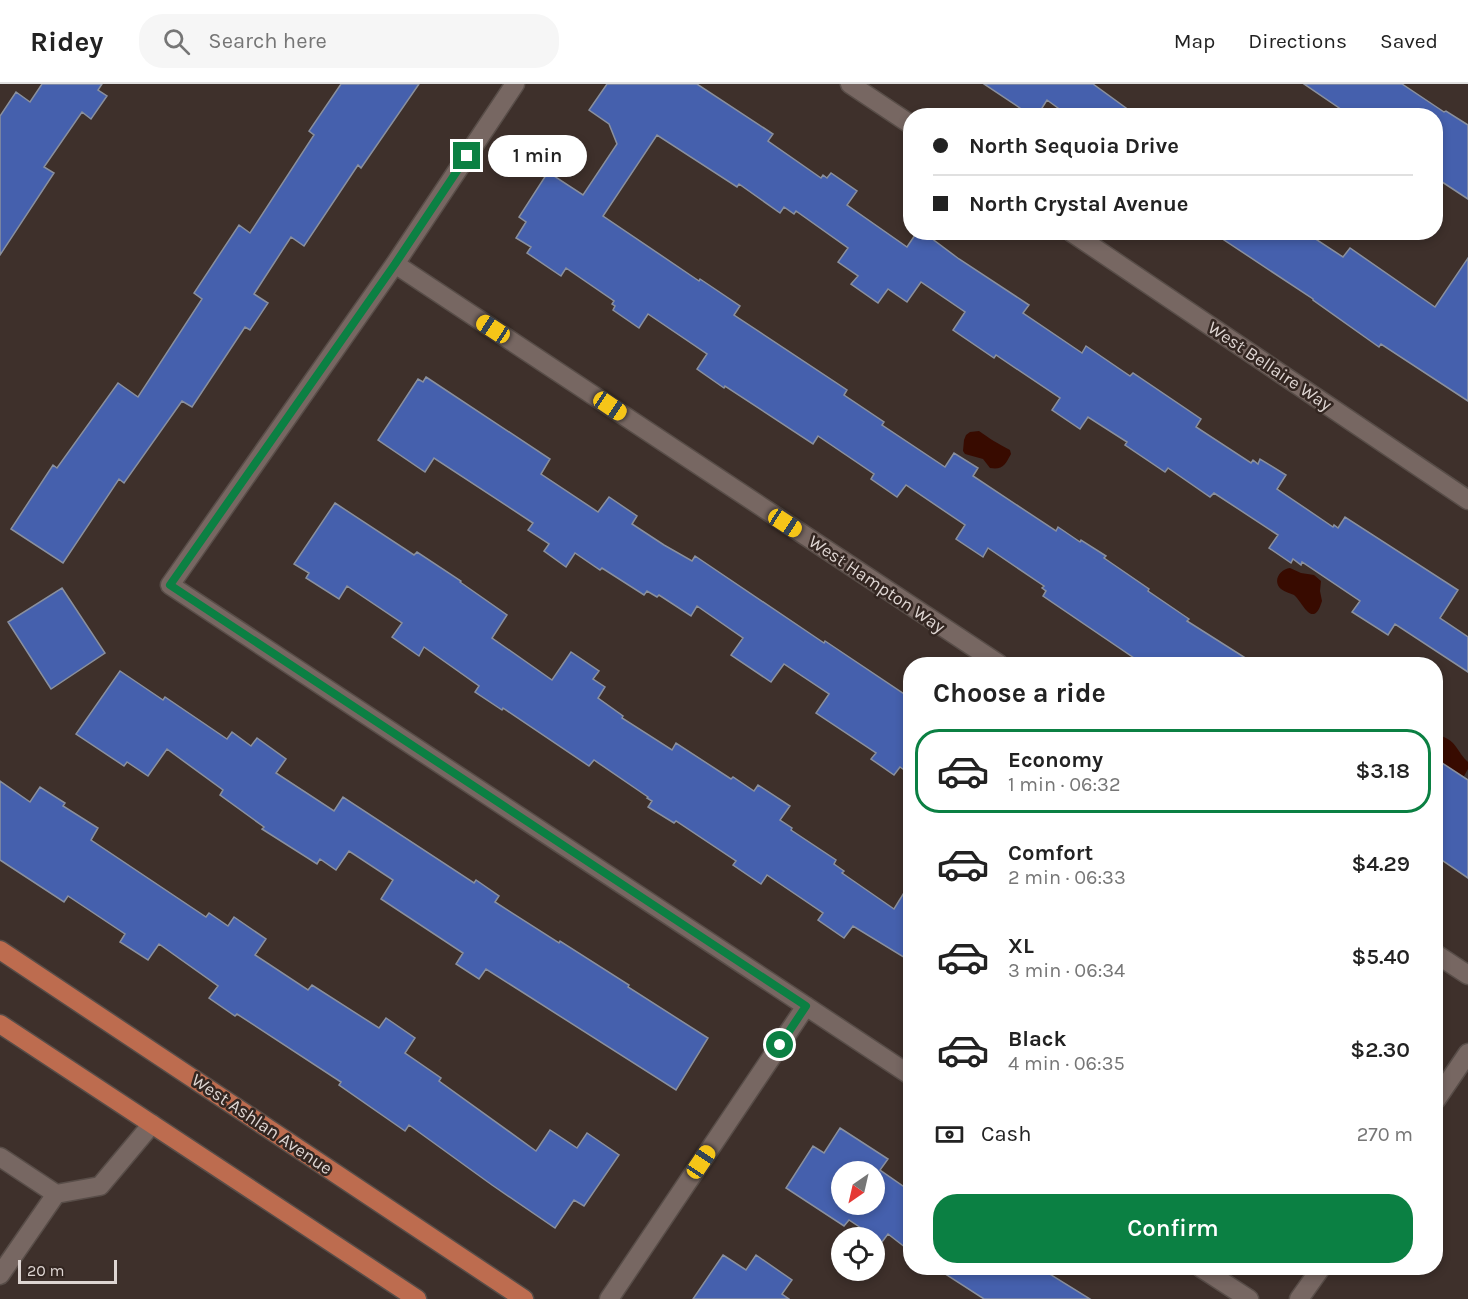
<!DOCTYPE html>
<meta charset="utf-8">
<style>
body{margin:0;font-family:Karla,sans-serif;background:#f6f6f6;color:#222;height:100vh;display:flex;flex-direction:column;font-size:22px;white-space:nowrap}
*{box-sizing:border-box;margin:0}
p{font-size:20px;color:#767676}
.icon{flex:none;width:33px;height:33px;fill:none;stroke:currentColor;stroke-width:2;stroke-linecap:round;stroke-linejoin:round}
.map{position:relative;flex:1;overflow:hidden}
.sheet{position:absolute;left:903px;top:573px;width:540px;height:618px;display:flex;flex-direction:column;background:#fff;border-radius:24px;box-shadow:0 3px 9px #0003}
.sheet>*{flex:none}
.top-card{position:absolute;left:903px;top:24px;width:540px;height:132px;border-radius:24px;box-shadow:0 3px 9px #0003;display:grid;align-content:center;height:132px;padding:0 30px;background:#fff}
.needle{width:39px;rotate:214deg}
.tools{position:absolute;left:831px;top:1077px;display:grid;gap:12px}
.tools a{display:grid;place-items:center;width:54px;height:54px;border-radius:50%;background:#fff;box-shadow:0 3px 9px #0003;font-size:30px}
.scale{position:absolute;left:18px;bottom:15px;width:99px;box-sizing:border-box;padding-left:6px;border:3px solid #ded5d2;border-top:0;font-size:16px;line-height:21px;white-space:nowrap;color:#ded5d2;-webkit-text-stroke:4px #332621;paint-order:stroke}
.end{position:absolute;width:27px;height:27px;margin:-14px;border:8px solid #0b8043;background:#fff;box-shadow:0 0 0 3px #fff}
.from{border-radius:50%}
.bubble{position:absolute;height:42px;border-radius:21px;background:#fff;box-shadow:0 3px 9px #0003;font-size:20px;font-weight:600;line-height:42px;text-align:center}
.car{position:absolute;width:18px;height:36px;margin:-18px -9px;border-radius:8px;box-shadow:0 0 4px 2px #0007;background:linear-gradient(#f5c518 24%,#345 0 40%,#f5c518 0 76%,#345 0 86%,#f5c518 0)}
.top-card b{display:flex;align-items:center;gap:21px;height:57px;font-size:22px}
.top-card b+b{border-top:2px solid #e0e0e0}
.top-card i{width:15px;height:15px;background:#222}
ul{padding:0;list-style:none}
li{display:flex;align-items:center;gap:18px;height:84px;margin:0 12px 9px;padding:0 18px;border:3px solid transparent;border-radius:24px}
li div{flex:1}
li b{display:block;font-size:22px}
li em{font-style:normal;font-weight:600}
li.selected{border-color:#0b8043}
li>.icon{width:54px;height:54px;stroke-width:1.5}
h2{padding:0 30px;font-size:27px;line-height:72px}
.pay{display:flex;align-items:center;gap:15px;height:66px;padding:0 30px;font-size:22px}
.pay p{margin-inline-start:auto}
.cta{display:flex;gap:12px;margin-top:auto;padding:12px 30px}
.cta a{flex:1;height:69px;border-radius:24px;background:#0b8043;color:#fff;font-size:24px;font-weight:600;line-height:69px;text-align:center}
header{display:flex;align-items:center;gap:36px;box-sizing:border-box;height:84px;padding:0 30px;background:#fff;border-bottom:2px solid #e0e0e0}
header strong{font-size:28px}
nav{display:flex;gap:33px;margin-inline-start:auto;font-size:21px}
.search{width:420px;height:54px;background:#f6f6f6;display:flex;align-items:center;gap:15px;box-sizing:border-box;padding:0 21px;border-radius:24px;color:#767676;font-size:22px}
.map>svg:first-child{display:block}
.water{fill:#380b00}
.building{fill:#4560ad;stroke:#8a909e;stroke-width:1.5;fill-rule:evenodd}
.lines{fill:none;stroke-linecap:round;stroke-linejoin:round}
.minor-casing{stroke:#584d48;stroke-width:21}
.major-casing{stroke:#584d48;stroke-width:21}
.minor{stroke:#776762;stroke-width:18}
.major{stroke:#bd6c4f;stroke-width:18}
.route{stroke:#0b8043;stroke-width:8}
.labels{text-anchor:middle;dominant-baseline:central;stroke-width:5;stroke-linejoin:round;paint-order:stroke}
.street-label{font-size:18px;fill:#ded5d2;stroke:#332621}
</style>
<header>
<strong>Ridey</strong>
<div class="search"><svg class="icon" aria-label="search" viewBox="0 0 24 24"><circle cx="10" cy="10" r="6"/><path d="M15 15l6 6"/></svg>Search here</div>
<nav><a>Map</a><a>Directions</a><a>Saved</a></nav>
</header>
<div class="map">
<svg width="1468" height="1215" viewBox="0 0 1468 1215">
<rect width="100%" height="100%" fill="#3e302b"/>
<!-- water -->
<path class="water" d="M979 347C990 355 997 359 1010 366L1011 370C1005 381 1003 386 990 384L983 375 965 370 963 367 964 356 966 351 970 348Z
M1290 484 1301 489 1314 491 1321 497 1320 507 1322 517C1313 547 1302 517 1294 511 1290 509 1285 508 1281 505 1272 497 1280 485 1290 484Z
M1441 652C1457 657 1457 668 1468 678V685L1464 692 1454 694 1444 685C1444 677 1441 675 1436 669V655Z"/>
<!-- building -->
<path class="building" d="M42 0H102L98 6 107 12 91 35 82 28 44 83 54 89 0 171V32L16 8 30 18Z
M341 0H419L361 84 358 81 304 162 291 153 254 210 268 219 250 246 245 243 192 323 182 317 124 399 119 395 63 479 11 445 53 381 57 384 118 299 138 313 202 215 194 209 239 141 250 149 314 51 309 47Z
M607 0H697L773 50 768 57 821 94 823 91 827 94 831 89 857 107 847 121 907 163 917 148H923L959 175 1029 221 1023 229 1082 269 1086 262 1130 292 1133 289 1201 335 1196 343 1251 379 1253 376 1258 380 1260 375 1286 391 1277 405 1333 443 1334 441 1338 444 1345 433 1458 506 1440 534 1468 553V588L1395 540 1388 551 1352 528 1360 517 1302 478 1301 481 1293 475 1291 479 1269 464 1278 451 1214 409 1210 413 1168 384 1165 388 1125 361 1127 358 1088 333 1080 345 1052 326 1060 314 996 271 994 274 953 246 965 228 921 198 907 218 888 205 878 219 851 200 858 192 838 178 848 164 796 127 794 130 784 123 780 129 739 100 737 103 657 51 603 132 699 197 700 195 740 222 734 231 847 306 844 311 884 338 882 341 945 383 954 369 978 384 973 392 1056 447 1058 443 1080 458 1081 456 1106 472 1104 474 1149 505 1148 507 1189 535 1187 537 1255 580H1143L1043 512 1046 507 1042 504 1044 502 988 464 983 473 956 455 965 441 906 401 897 413 871 395 874 390 818 352 813 360 725 302 724 304 697 285 707 270 648 230 639 244 613 226 615 222 612 220 614 217 566 184 561 192 527 169 531 163 516 154 526 138 519 133 548 88 583 111 617 60 609 40 589 26Z
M984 0H1093L1137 32H1069L1047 16 1037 32H1032Z
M1304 0H1402L1444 28 1446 27 1468 41V115L1436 94V32H1351Z
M1212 148H1305L1343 173 1350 164 1435 223 1468 174V317L1381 260 1379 263 1313 216V215Z
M426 293 550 375 541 390 598 428 609 413 637 432 632 440 664 461 692 477 695 472 824 559 825 557 910 614V690L900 683 894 691 871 675 876 669 816 629 829 610 784 580 771 598 731 571 743 554 697 522 691 532 659 511 657 513 647 507 644 511 602 484 600 486 575 469 566 483 544 467 549 460 528 446 533 439 434 374 425 388 378 356 418 295 423 298Z
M335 419 414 471 417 468 461 497 460 498 507 531 492 554 552 596 571 568 599 587 593 595 605 603 598 614 623 632 622 634 672 666 676 659 731 695 733 693 754 707 758 701 790 722 780 736 792 744 791 746 836 776 834 780 844 787 842 789 894 825 910 799V877L853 842 844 854 818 836 823 829 767 791 761 800 733 781 736 777 676 737 674 739 648 723 652 717 647 714 648 713 594 676 589 682 503 624 502 626 475 608 479 602 424 563 419 572 392 553 402 539 347 502 339 515 306 494 309 489 294 480Z
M62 504 105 569 51 605 8 538Z
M120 587 163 616 165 613 227 655 232 648 251 662 257 654 286 675 276 689 334 727 343 713 474 799 476 796 499 812 495 818 559 859 560 857 629 901 628 903 708 954 676 1006 486 885 479 895 456 880 463 869 381 815 393 796 349 767 336 786 320 775 317 780 262 745 264 743 220 711 223 706 167 665 148 692 127 678 124 682 76 650Z
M1436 675 1468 696V794L1436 772Z
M0 697 30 718 40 703 65 719 63 722 98 744 91 756 206 833 209 829 228 842 234 833 266 855 255 871 308 906 312 901 379 944 386 934 415 954 405 969 441 994 439 997 536 1067 550 1046 577 1064 587 1049 619 1071 584 1122 574 1116 555 1144 492 1101 409 1041 405 1047 339 1001 341 998 237 930 235 932 209 914 218 902 159 860 148 876 120 858 125 850 68 812 64 818 0 776Z
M840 1044 888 1075 880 1086 910 1107V1167L888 1150 882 1158 849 1136 844 1142 786 1104 813 1062 824 1069ZM842 1088H874V1120H842Z
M723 1171 746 1186 756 1171 792 1196 782 1210 789 1215H693Z
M936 1184H1040L1090 1215H984Z"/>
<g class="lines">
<defs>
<path id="minor" d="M515 0 395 180 170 501 910 991
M850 0 910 40
M1071 148 1468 416
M395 180 999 580
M1436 870 1468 891
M1436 1016 1468 969
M0 1073 56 1110 100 1102 152 1040
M1201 1184 1249 1215
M0 1191 56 1110
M609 1215 806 922
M1299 1215 1321 1184"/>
<path id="major" d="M0 866 524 1215
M0 940 417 1215"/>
</defs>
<!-- minor casing -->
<use href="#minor" class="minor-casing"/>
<!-- major casing -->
<use href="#major" class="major-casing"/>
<!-- minor -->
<use href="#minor" class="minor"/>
<!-- major -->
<use href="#major" class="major"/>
</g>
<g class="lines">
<!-- route -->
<path class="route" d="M467 72 395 180 170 501 806 922 780 961"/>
</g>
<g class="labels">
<!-- street labels -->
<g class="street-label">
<text transform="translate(1270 282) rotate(34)">West Bellaire Way</text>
<text transform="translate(877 500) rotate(34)">West Hampton Way</text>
<text transform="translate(262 1040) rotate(34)">West Ashlan Avenue</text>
</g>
</g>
</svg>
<div class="tools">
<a><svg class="needle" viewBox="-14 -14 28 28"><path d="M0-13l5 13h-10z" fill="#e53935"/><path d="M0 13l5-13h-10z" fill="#767676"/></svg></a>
<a><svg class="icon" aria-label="locate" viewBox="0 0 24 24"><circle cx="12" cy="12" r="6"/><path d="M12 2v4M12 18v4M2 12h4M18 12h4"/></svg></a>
</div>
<div class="scale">20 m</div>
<i class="end from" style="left:780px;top:961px"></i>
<i class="end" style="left:467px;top:72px"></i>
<div class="bubble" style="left:488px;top:51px;width:99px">1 min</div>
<i class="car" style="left:493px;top:245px;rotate:303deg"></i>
<i class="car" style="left:610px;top:322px;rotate:124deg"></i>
<i class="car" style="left:785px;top:439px;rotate:123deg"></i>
<i class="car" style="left:701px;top:1078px;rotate:34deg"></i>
<div class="top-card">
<b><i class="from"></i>North Sequoia Drive</b>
<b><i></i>North Crystal Avenue</b>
</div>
<section class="sheet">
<h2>Choose a ride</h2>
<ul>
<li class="selected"><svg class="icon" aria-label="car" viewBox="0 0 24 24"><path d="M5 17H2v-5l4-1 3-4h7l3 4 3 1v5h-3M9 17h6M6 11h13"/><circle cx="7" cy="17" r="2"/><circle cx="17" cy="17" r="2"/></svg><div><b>Economy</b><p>1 min · 06:32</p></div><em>$3.18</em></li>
<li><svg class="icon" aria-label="car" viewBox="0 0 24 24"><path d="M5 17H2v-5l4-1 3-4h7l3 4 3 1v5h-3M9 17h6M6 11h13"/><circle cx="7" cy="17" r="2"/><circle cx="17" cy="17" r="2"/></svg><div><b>Comfort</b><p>2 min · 06:33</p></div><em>$4.29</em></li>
<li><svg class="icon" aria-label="car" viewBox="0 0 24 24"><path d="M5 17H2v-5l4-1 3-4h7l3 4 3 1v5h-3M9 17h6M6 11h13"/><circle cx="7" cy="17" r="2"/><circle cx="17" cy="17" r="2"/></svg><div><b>XL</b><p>3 min · 06:34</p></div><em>$5.40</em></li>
<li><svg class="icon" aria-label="car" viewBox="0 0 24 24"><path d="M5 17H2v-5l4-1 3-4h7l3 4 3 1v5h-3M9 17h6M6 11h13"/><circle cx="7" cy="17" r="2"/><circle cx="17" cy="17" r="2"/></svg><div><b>Black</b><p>4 min · 06:35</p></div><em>$2.30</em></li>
</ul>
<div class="pay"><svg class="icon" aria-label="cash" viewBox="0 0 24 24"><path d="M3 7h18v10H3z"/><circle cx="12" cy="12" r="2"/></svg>Cash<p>270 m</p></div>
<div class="cta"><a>Confirm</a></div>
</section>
</div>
